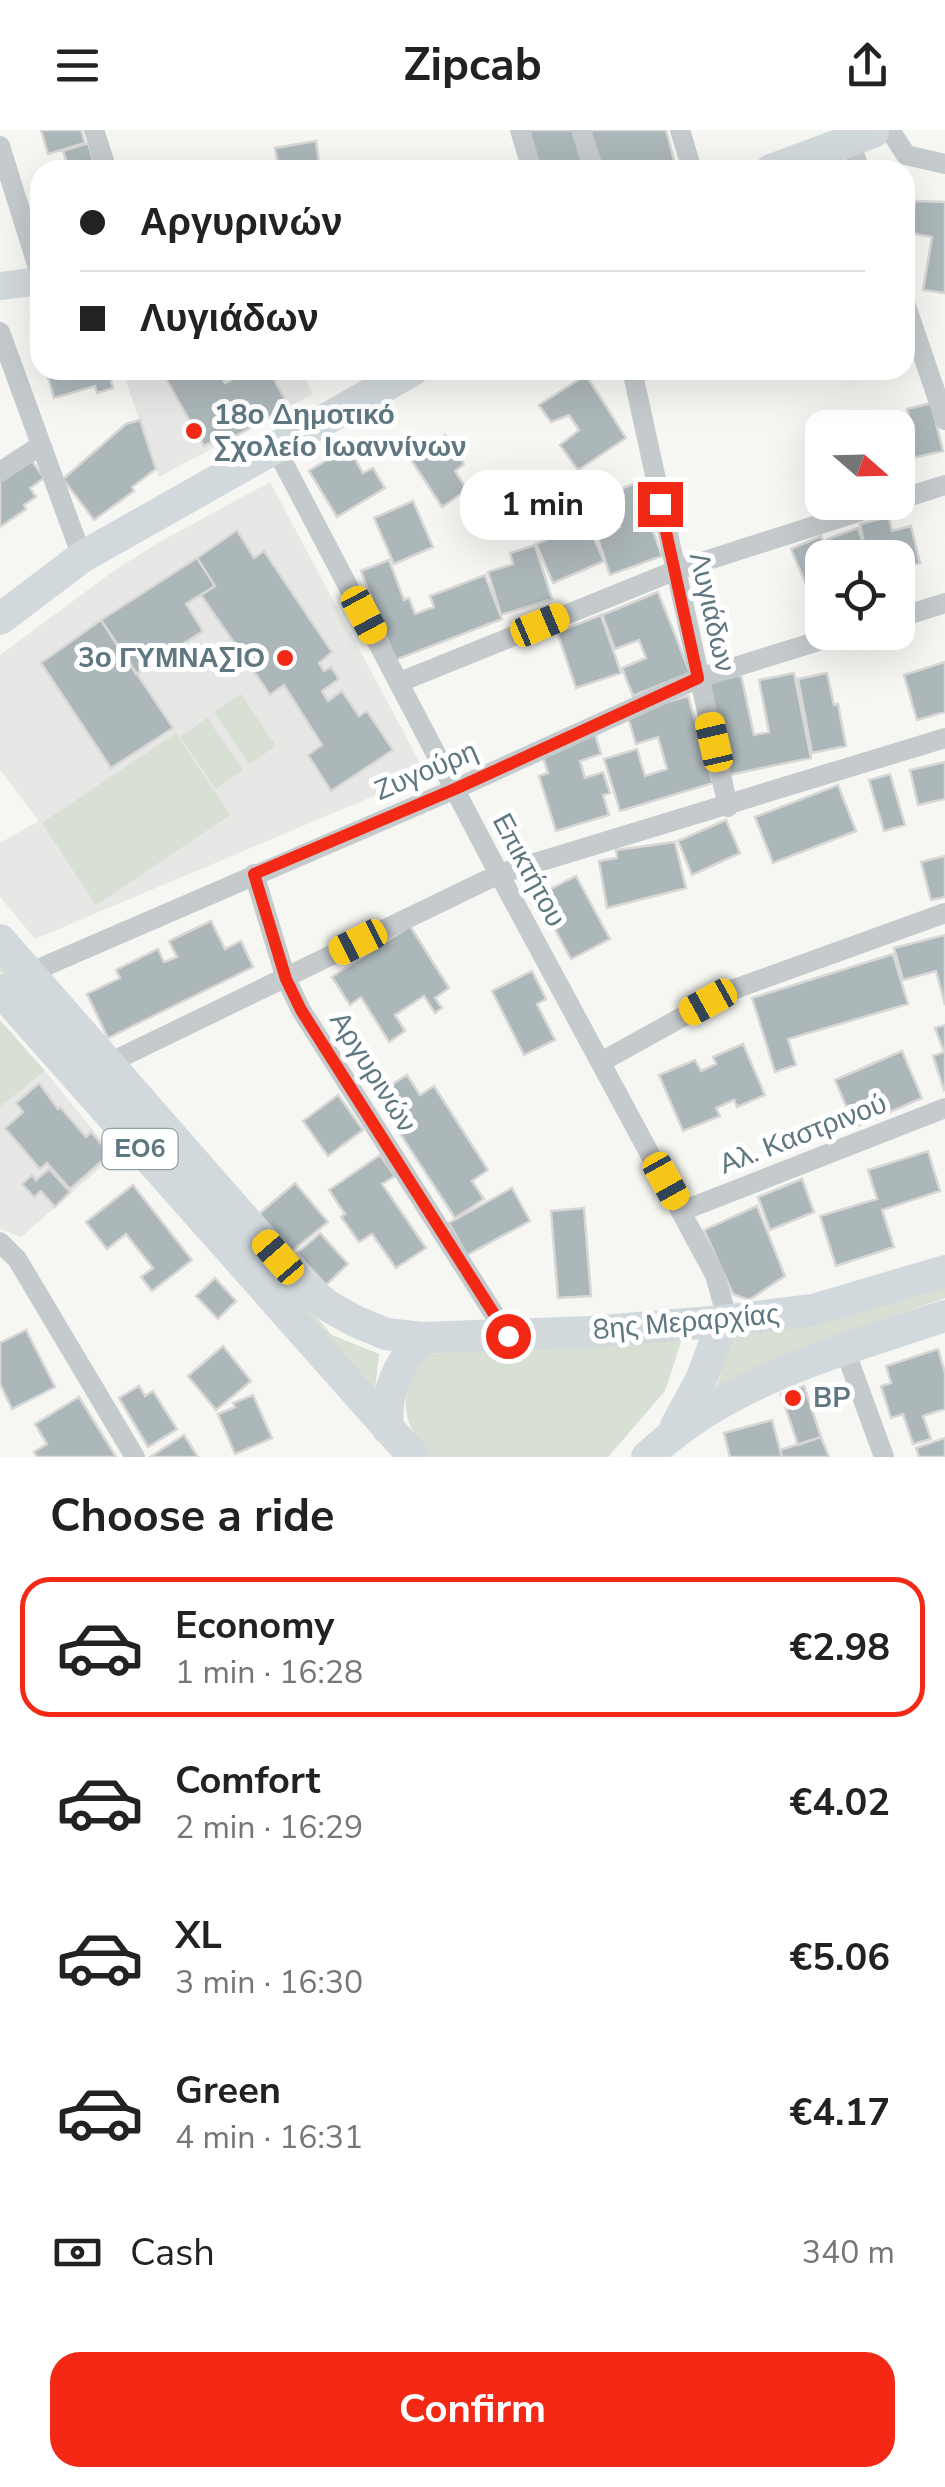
<!DOCTYPE html>
<meta charset="utf-8">
<style>
body{margin:0;font-family:"Nunito Sans",sans-serif;background:#f2f2f2;color:#222;height:100vh;display:flex;flex-direction:column;font-size:38px;white-space:nowrap}
*{box-sizing:border-box;margin:0}
p{font-size:32px;color:#767676}
.icon{flex:none;width:55px;height:55px;fill:none;stroke:currentColor;stroke-width:2;stroke-linecap:round;stroke-linejoin:round}
.map{position:relative;height:1327px;overflow:hidden}
.drawer{display:flex;flex-direction:column;background:#fff;flex:1}
.drawer>*{flex:none}
.banner{position:absolute;left:30px;top:30px;width:885px;height:220px;border-radius:30px;box-shadow:0 10px 40px #0002;display:grid;align-content:center;height:220px;padding:0 50px;background:#fff}
.needle{width:65px;rotate:110deg}
.controls{position:absolute;left:805px;top:280px;display:grid;gap:20px}
.controls a{display:grid;place-items:center;width:110px;height:110px;border-radius:20px;background:#fff;box-shadow:0 10px 40px #0002;font-size:50px}
.end{position:absolute;width:45px;height:45px;margin:-22px;border:12px solid #f32916;background:#fff;box-shadow:0 0 0 5px #fff}
.from{border-radius:50%}
.bubble{position:absolute;height:70px;border-radius:30px;background:#fff;box-shadow:0 10px 40px #0002;font-size:32px;font-weight:700;line-height:70px;text-align:center}
.car{position:absolute;width:30px;height:60px;margin:-30px -15px;border-radius:12px;box-shadow:0 0 8px 2px #0007;background:linear-gradient(#f5c518 24%,#345 0 40%,#f5c518 0 76%,#345 0 86%,#f5c518 0)}
.banner b{display:flex;align-items:center;gap:35px;height:95px;font-size:38px}
.banner b+b{border-top:2px solid #e0e0e0}
.banner i{width:25px;height:25px;background:#222}
ul{padding:0;list-style:none}
li{display:flex;align-items:center;gap:30px;height:140px;margin:0 20px 15px;padding:0 30px;border:5px solid transparent;border-radius:30px}
li div{flex:1}
li b{display:block;font-size:38px}
li em{font-style:normal;font-weight:700}
li.active{border-color:#f32916}
li>.icon{width:90px;height:90px;stroke-width:1.5}
h2{padding:0 50px;font-size:45px;line-height:120px}
.pay{display:flex;align-items:center;gap:25px;height:110px;padding:0 50px;font-size:38px}
.pay p{margin-inline-start:auto}
.cta{display:flex;gap:20px;margin-top:auto;padding:20px 50px}
.cta a{flex:1;height:115px;border-radius:30px;background:#f32916;color:#fff;font-size:40px;font-weight:700;line-height:115px;text-align:center}
header{display:flex;justify-content:space-between;align-items:center;height:130px;padding:0 50px;background:#fff;font-size:45px;font-weight:700}
.map>svg:first-child{display:block}
.built{fill:#e7e7e6}
.green{fill:#d8dfd3}
.building{fill:#acb7ba;stroke:#d8d7d5;stroke-width:2.5}
.lines{fill:none;stroke-linecap:round;stroke-linejoin:round}
.street{stroke:#c5cacc;stroke-width:20}
.secondary{stroke:#d2d9dc;stroke-width:28}
.primary{stroke:#d2d9dc;stroke-width:32}
.route{stroke:#f32916;stroke-width:12}
.poi-dot{fill:#f32916;stroke:#fff;stroke-width:4}
.labels{text-anchor:middle;dominant-baseline:central;stroke-width:10;stroke-linejoin:round;paint-order:stroke}
.shield{fill:#fff;stroke:#8ea0a6;stroke-width:2.5}
.shield-label{font-size:25px;font-weight:bold;fill:#5e7780}
.poi-label{font-size:28px;font-weight:bold;fill:#5e7780;stroke:#fff;text-anchor:start}
.street-label{font-size:28px;fill:#5e7780;stroke:#fff}
</style>
<header><svg class="icon" aria-label="menu" viewBox="0 0 24 24"><path d="M4 6h16M4 12h16M4 18h16"/></svg>Zipcab<svg class="icon" aria-label="share" viewBox="0 0 24 24"><path d="M12 15V3M7 8l5-5 5 5M5 13v7h14v-7"/></svg></header>
<div class="map">
<svg width="945" height="1327" viewBox="0 0 945 1327">
<rect width="100%" height="100%" fill="#f6f6f2"/>
<!-- built -->
<path class="built" d="M122 240H301L313 264 159 347Z
M270 352 426 644 35 809 0 767V713L39 691 0 640V525L115 440 161 411Z
M45 941 114 1026 21 1107 0 1099V977Z"/>
<!-- green -->
<path class="green" d="M241 564 276 616 249 634 214 582Z
M207 588 243 640 216 659 180 607Z
M176 603 230 685 96 775 42 693Z
M0 830 332 1205 379 1224 374 1269 0 841Z
M0 890 45 941 0 977Z
M945 1153V1168L793 1222 714 1265 734 1201Z
M682 1209 665 1261 608 1327H430C399 1289 397 1262 429 1224Z"/>
<!-- building -->
<path class="building" d="M41 0H81L85 13 48 24Z
M525 0H576L588 40H536Z
M589 0H666L676 37 600 40Z
M316 11 320 40H279L275 18Z
M88 13 96 40H69L63 21Z
M915 71 945 72V163L923 160 932 107 910 103Z
M40 183V218L31 186Z
M46 240H108L113 258 97 263 95 256 54 268Z
M161 240H218L225 253 248 240H256L259 245 269 240 289 277 226 311 223 306 204 316Z
M306 240H334L316 249Z
M586 245 626 308 578 340 560 315 579 300 569 285 551 292 539 275Z
M931 273 943 321 913 328 905 296 911 294 907 279Z
M140 290 156 339 132 357 134 361 94 390 63 349 126 294Z
M445 305 464 334 455 341 467 360 442 377 410 328Z
M348 317 363 343 373 338 385 358 337 387 309 341Z
M29 327 44 348 30 358 36 367 24 375 26 379 0 397V347Z
M636 353 662 426 610 445 597 406 620 397 608 364Z
M413 371 433 417 394 434 374 388Z
M889 387 892 401 911 396 920 433 898 439V428H883L882 423 867 427 860 394Z
M587 392 604 431 553 453 536 414Z
M858 398 868 428H833L827 409Z
M237 400 254 428 264 421 332 522 319 533 324 541 331 537 339 549 322 561 328 571 342 561 359 586 367 581 393 620 331 661 308 625 322 615 284 555 270 565 201 465 215 456 197 428Z
M821 406 830 428H822V473L815 476 791 419Z
M535 415 552 469 501 485 488 442 513 434 510 423Z
M197 428 215 456 186 474 203 501 136 544 101 490Z
M389 430 404 470 409 468 415 484 434 477 430 466 485 445 502 489 395 530 361 441Z
M658 462 690 543 633 566 622 538 646 528 639 510 615 519 602 485Z
M601 485 621 543 576 558 557 502Z
M101 490 173 598 111 638 41 533Z
M945 532V582L917 590 904 545Z
M794 543 811 628 728 645 709 552 741 545 754 605 769 602 759 550Z
M827 543 834 575 838 574 846 616 812 623 798 549Z
M688 566 713 653 620 681 604 629 637 619 645 646 667 639 658 607 636 614 627 584Z
M595 604 601 624 580 631 585 648 603 642 610 663 603 665 609 685 556 701 539 646 548 643 541 621Z
M945 632V669L918 675 910 640Z
M890 644 905 695 884 701 869 650Z
M838 655 856 701 773 733 755 687Z
M726 690 740 723 692 745 678 711Z
M675 712 686 758 607 778 599 731 617 728 616 720Z
M945 726V767L931 770 921 732Z
M576 746 610 809 571 829 537 766Z
M211 791 225 819 241 811 253 837 108 908 87 864 120 848 116 840 158 819 164 832 177 827 169 811Z
M410 796 449 858 435 868 442 878 435 883 424 866 395 885 405 901 389 912 361 867 350 875 332 847Z
M945 805V875L936 841 903 850 894 818Z
M893 824 908 874 788 909 796 935 775 942 752 868Z
M532 841 546 869 537 874 555 910 524 925 492 861Z
M945 895V959L944 960 933 926 944 922 935 898Z
M743 914 765 965 737 977 734 970 716 978 720 986 683 1001 659 945 695 930 701 941 716 934 713 927Z
M902 921 922 968 855 997 835 950Z
M407 945 420 965 434 956 488 1040 472 1051 484 1069 455 1088 375 965Z
M39 953 58 979 60 977 86 1007 91 1002 110 1024 70 1059 47 1033 40 1039 5 998 23 982 16 973Z
M338 965 363 1000 328 1026 303 991Z
M928 1021 940 1061 882 1080 894 1117 836 1136 820 1086 877 1069 868 1040Z
M380 1025 395 1046 382 1054 426 1118 396 1138 372 1104 359 1112 341 1087 345 1084 329 1060Z
M49 1039 70 1062 55 1077 41 1061 34 1067 22 1054 32 1045 36 1050Z
M802 1049 814 1082 770 1100 758 1067Z
M295 1053 328 1092 291 1122 259 1084Z
M133 1055 192 1130 152 1161 141 1147 153 1138 126 1104 107 1119 86 1092Z
M512 1058 530 1091 467 1125 449 1093Z
M757 1076 785 1146 749 1170 733 1164 704 1100Z
M584 1078 591 1166 558 1168 551 1081Z
M320 1103 348 1134 326 1155 297 1123Z
M215 1148 236 1171 218 1189 196 1166Z
M26 1200 55 1257 12 1279 0 1254V1213Z
M223 1216 251 1251 216 1280 188 1246Z
M938 1219 945 1243V1279L923 1286 931 1309 913 1314 903 1284 891 1288 881 1256 891 1253 886 1236Z
M139 1256 145 1266 153 1261 177 1299 148 1317 119 1268Z
M804 1256 821 1307 798 1315 781 1264Z
M253 1265 272 1308 235 1324 218 1284 235 1277 233 1273Z
M79 1267 116 1327H37L34 1322 47 1314 35 1294Z
M772 1290 782 1327H730L724 1303Z
M184 1305 198 1327H150Z
M821 1307 829 1327H782L780 1320Z
M945 1308V1327H919L916 1318Z"/>
<g class="lines">
<!-- street -->
<path class="street" d="M94 0 107 40
M520 0 532 40
M581 0 594 40
M680 0 692 40
M890 0 906 25 945 34
M0 16 40 144
M853 21 860 40
M905 173 945 290
M0 202 82 427
M632 240 728 677
M275 317 499 744 715 1145 724 1177 723 1191
M0 342 41 315
M898 370 945 355
M898 488 945 473
M400 552 674 441 889 372
M254 744 286 849 301 880 508 1206
M29 843 455 659 699 548 848 502
M601 932 729 861 945 783
M109 933 499 744 945 608
M682 1081 945 978
M0 1112 17 1129 135 1327
M845 1220 884 1327"/>
<!-- secondary -->
<path class="secondary" d="M0 156 40 151"/>
<!-- primary -->
<path class="primary" d="M771 40 873 2
M0 489 82 427 413 240
M0 810 302 1155 328 1176 355 1191 386 1204 422 1208 590 1202 723 1191 813 1180 945 1141
M0 860 414 1327
M676 1296 701 1250 723 1191
M388 1299C384 1263 398 1234 422 1208
M647 1327C729 1249 841 1221 945 1186"/>
</g>
<g class="lines">
<!-- route -->
<path class="route" d="M508 1206 301 880 286 849 254 744 455 659 698 548 660 374"/>
</g>
<!-- markers -->
<g class="poi-dot">
<circle cx="194" cy="301" r="10"/>
<circle cx="285" cy="528" r="10"/>
<circle cx="793" cy="1268" r="10"/>
</g>
<g class="labels">
<!-- shield labels -->
<rect class="shield" x="102.5" y="999" width="75" height="40" rx="8"/>
<g class="shield-label">
<text x="140" y="1019">ΕΟ6</text>
</g>
<!-- poi labels -->
<g class="poi-label">
<text x="214" y="285">18ο Δημοτικό<tspan x="214" dy="32">Σχολείο Ιωαννίνων</tspan></text>
<text x="265" y="528" text-anchor="end">3ο ΓΥΜΝΑΣΙΟ</text>
<text x="813" y="1268">BP</text>
</g>
<!-- street labels -->
<g class="street-label">
<text transform="translate(712 482) rotate(77)">Λυγιάδων</text>
<text transform="translate(426 641) rotate(-23)">Ζυγούρη</text>
<text transform="translate(529 740) rotate(62)">Επικτήτου</text>
<text transform="translate(373 942) rotate(58)">Αργυρινών</text>
<text transform="translate(803 1004) rotate(-21)">Αλ. Καστρινού</text>
<text transform="translate(686 1192) rotate(-5)">8ης Μεραρχίας</text>
</g>
</g>
</svg>
<div class="controls">
<a><svg class="needle" viewBox="-14 -14 28 28"><path d="M0-13l5 13h-10z" fill="#e53935"/><path d="M0 13l5-13h-10z" fill="#767676"/></svg></a>
<a><svg class="icon" aria-label="locate" viewBox="0 0 24 24"><circle cx="12" cy="12" r="6"/><path d="M12 2v4M12 18v4M2 12h4M18 12h4"/></svg></a>
</div>
<i class="end from" style="left:508px;top:1206px"></i>
<i class="end" style="left:660px;top:374px"></i>
<div class="bubble" style="left:460px;top:340px;width:165px">1 min</div>
<i class="car" style="left:364px;top:485px;rotate:152deg"></i>
<i class="car" style="left:540px;top:495px;rotate:67deg"></i>
<i class="car" style="left:714px;top:612px;rotate:347deg"></i>
<i class="car" style="left:358px;top:812px;rotate:243deg"></i>
<i class="car" style="left:708px;top:872px;rotate:241deg"></i>
<i class="car" style="left:666px;top:1051px;rotate:151deg"></i>
<i class="car" style="left:278px;top:1127px;rotate:319deg"></i>
<div class="banner">
<b><i class="from"></i>Αργυρινών</b>
<b><i></i>Λυγιάδων</b>
</div>
</div>
<section class="drawer">
<h2>Choose a ride</h2>
<ul>
<li class="active"><svg class="icon" aria-label="car" viewBox="0 0 24 24"><path d="M5 17H2v-5l4-1 3-4h7l3 4 3 1v5h-3M9 17h6M6 11h13"/><circle cx="7" cy="17" r="2"/><circle cx="17" cy="17" r="2"/></svg><div><b>Economy</b><p>1 min · 16:28</p></div><em>€2.98</em></li>
<li><svg class="icon" aria-label="car" viewBox="0 0 24 24"><path d="M5 17H2v-5l4-1 3-4h7l3 4 3 1v5h-3M9 17h6M6 11h13"/><circle cx="7" cy="17" r="2"/><circle cx="17" cy="17" r="2"/></svg><div><b>Comfort</b><p>2 min · 16:29</p></div><em>€4.02</em></li>
<li><svg class="icon" aria-label="car" viewBox="0 0 24 24"><path d="M5 17H2v-5l4-1 3-4h7l3 4 3 1v5h-3M9 17h6M6 11h13"/><circle cx="7" cy="17" r="2"/><circle cx="17" cy="17" r="2"/></svg><div><b>XL</b><p>3 min · 16:30</p></div><em>€5.06</em></li>
<li><svg class="icon" aria-label="car" viewBox="0 0 24 24"><path d="M5 17H2v-5l4-1 3-4h7l3 4 3 1v5h-3M9 17h6M6 11h13"/><circle cx="7" cy="17" r="2"/><circle cx="17" cy="17" r="2"/></svg><div><b>Green</b><p>4 min · 16:31</p></div><em>€4.17</em></li>
</ul>
<div class="pay"><svg class="icon" aria-label="cash" viewBox="0 0 24 24"><path d="M3 7h18v10H3z"/><circle cx="12" cy="12" r="2"/></svg>Cash<p>340 m</p></div>
<div class="cta"><a>Confirm</a></div>
</section>
